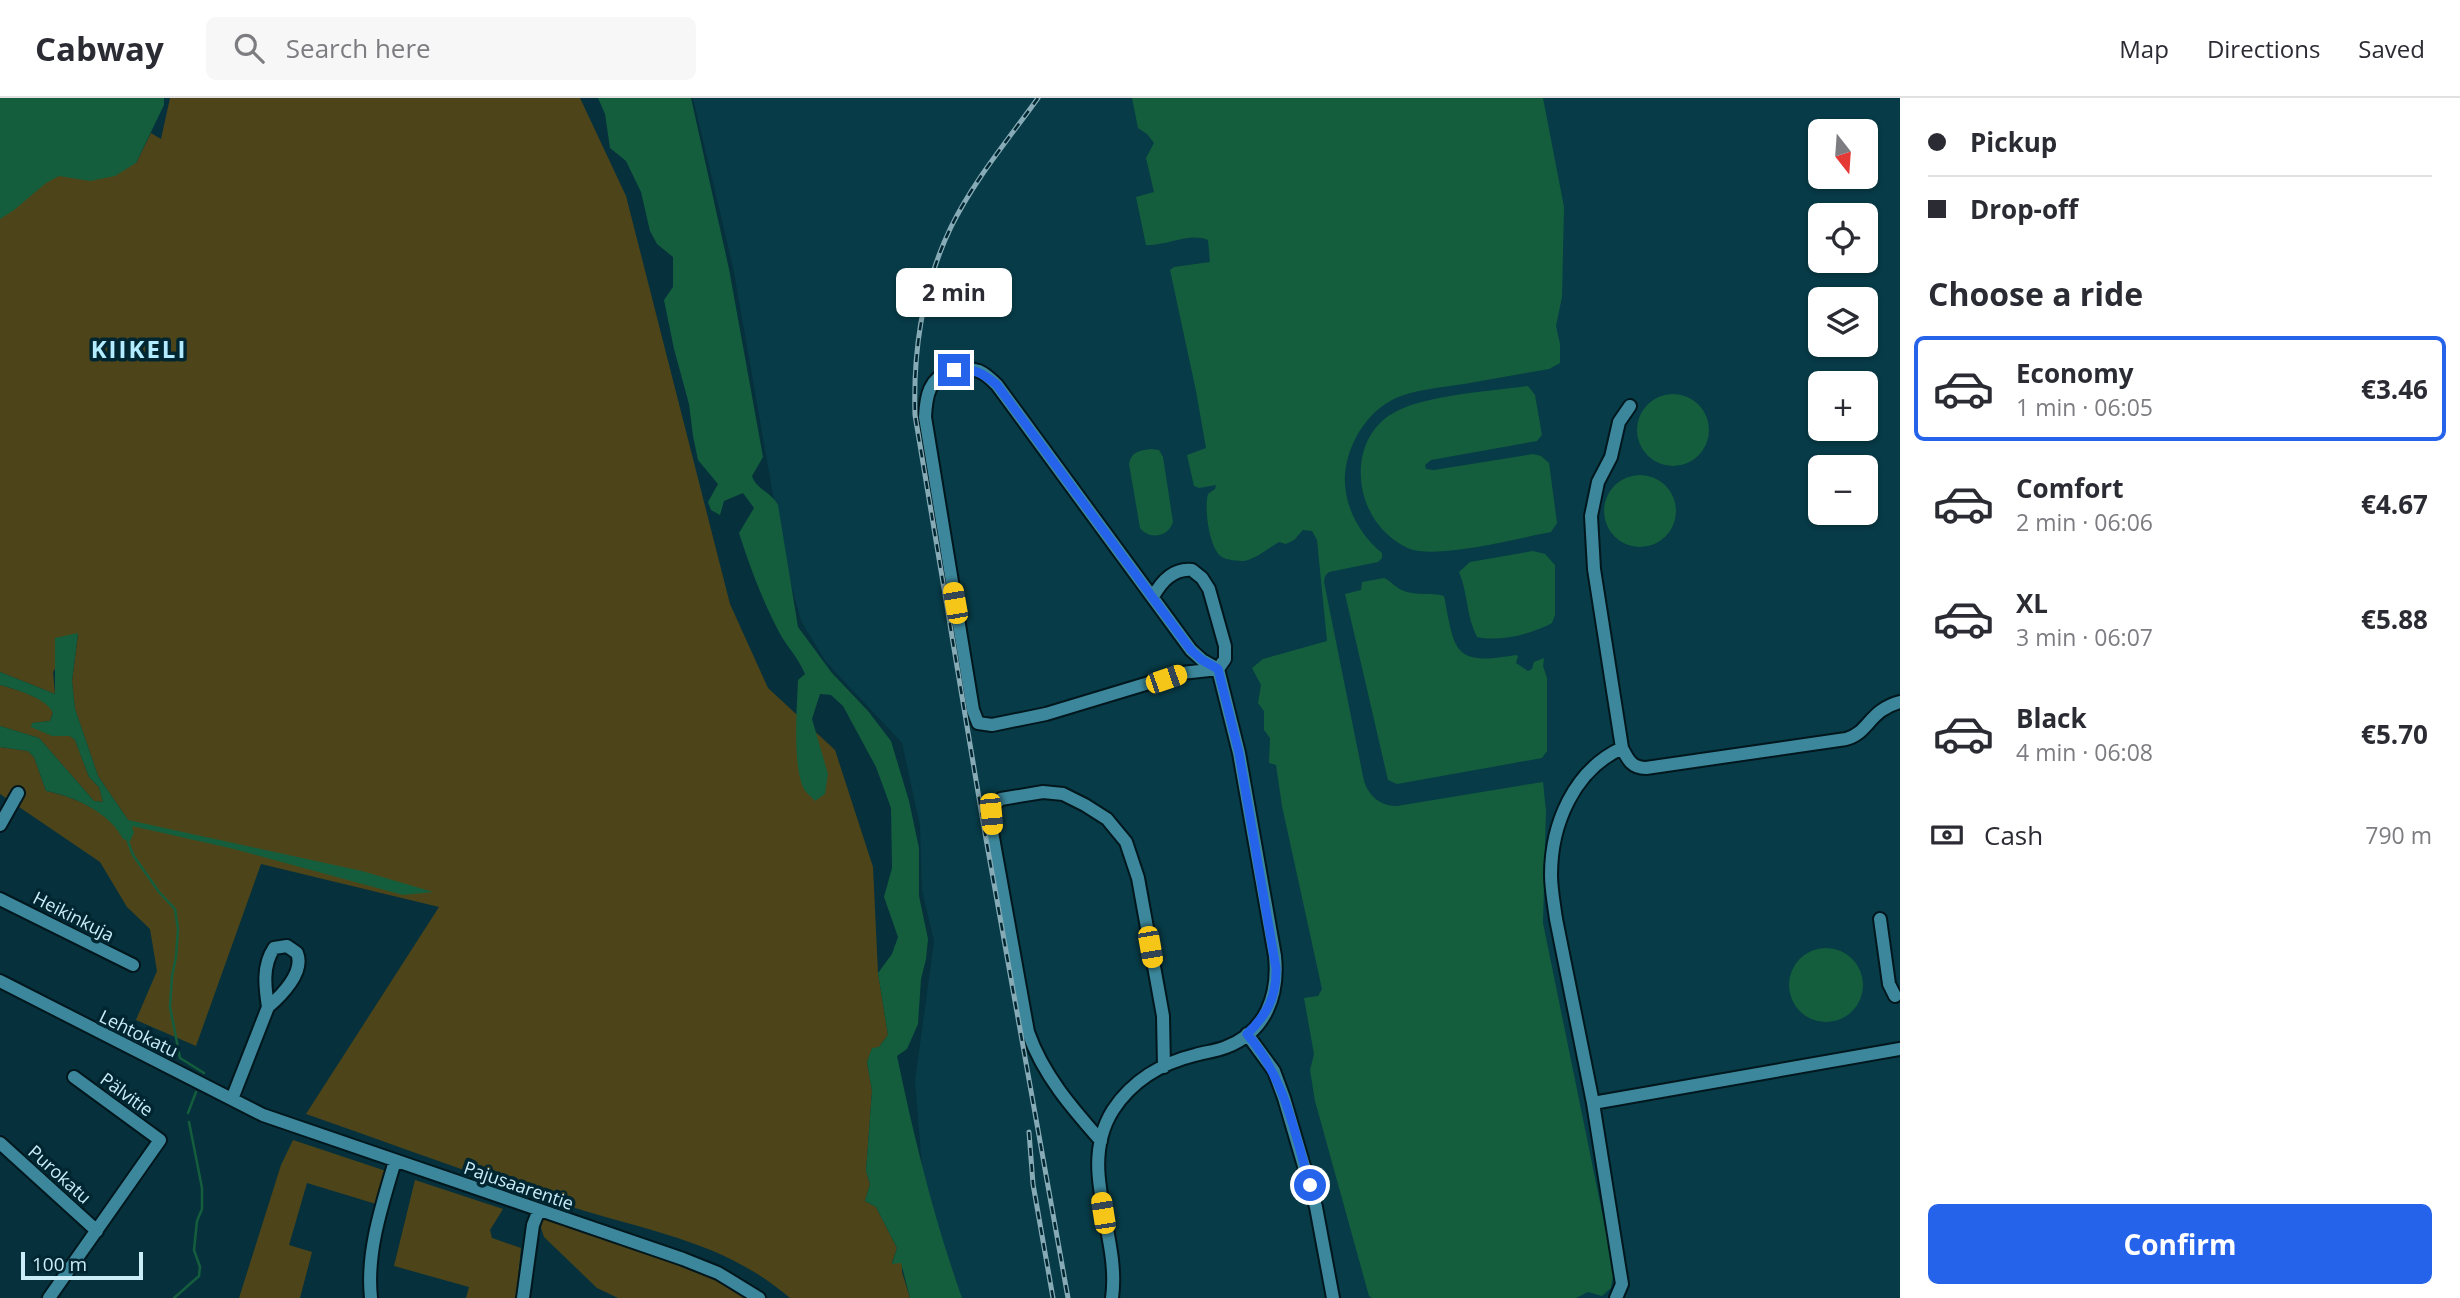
<!DOCTYPE html>
<meta charset="utf-8">
<style>
body{margin:0;font-family:"Open Sans",sans-serif;background:#f7f7f7;color:#2b2b33;height:100vh;display:flex;flex-direction:column;font-size:26px;white-space:nowrap}
*{box-sizing:border-box;margin:0}
p{font-size:23px;color:#7c7c81}
.icon{flex:none;width:38px;height:38px;fill:none;stroke:currentColor;stroke-width:2;stroke-linecap:round;stroke-linejoin:round}
.map{position:relative;flex:1;overflow:hidden}
.details{display:flex;flex-direction:column;background:#fff;width:560px}
.details>*{flex:none}
.top-card{display:grid;align-content:center;height:154px;padding:0 28px;background:#fff}
.needle{width:46px;rotate:163deg}
.controls{position:absolute;left:1808px;top:21px;display:grid;gap:14px}
.controls a{display:grid;place-items:center;width:70px;height:70px;border-radius:10px;background:#fff;box-shadow:0 2px 5px #0004;font-size:35px}
.scale{position:absolute;left:21px;bottom:18px;width:122px;box-sizing:border-box;padding-left:7px;border:4px solid #caedf8;border-top:0;font-size:19px;line-height:24px;white-space:nowrap;color:#caedf8;-webkit-text-stroke:5px #002631;paint-order:stroke}
.end{position:absolute;width:32px;height:32px;margin:-16px;border:9px solid #2563eb;background:#fff;box-shadow:0 0 0 4px #fff}
.from{border-radius:50%}
.bubble{position:absolute;height:49px;border-radius:10px;background:#fff;box-shadow:0 2px 5px #0004;font-size:23px;font-weight:700;line-height:49px;text-align:center}
.car{position:absolute;width:21px;height:42px;margin:-21px -10px;border-radius:9px;box-shadow:0 0 5px 2px #0007;background:linear-gradient(#f5c518 24%,#345 0 40%,#f5c518 0 76%,#345 0 86%,#f5c518 0)}
.top-card b{display:flex;align-items:center;gap:24px;height:66px;font-size:26px}
.top-card b+b{border-top:2px solid #e1e1e2}
.top-card i{width:18px;height:18px;background:#2b2b33}
ul{padding:0;list-style:none}
li{display:flex;align-items:center;gap:21px;height:105px;margin:0 14px 10px;padding:0 14px;border:4px solid transparent;border-radius:10px}
li div{flex:1}
li b{display:block;font-size:26px}
li em{font-style:normal;font-weight:700}
li.active{border-color:#2563eb}
li>.icon{width:63px;height:63px;stroke-width:1.5}
h2{padding:0 28px;font-size:32px;line-height:84px}
.pay{display:flex;align-items:center;gap:18px;height:77px;padding:0 28px;font-size:26px}
.pay p{margin-inline-start:auto}
.action{display:flex;gap:14px;margin-top:auto;padding:14px 28px}
.action a{flex:1;height:80px;border-radius:10px;background:#2563eb;color:#fff;font-size:28px;font-weight:700;line-height:80px;text-align:center}
header{display:flex;align-items:center;gap:42px;box-sizing:border-box;height:98px;padding:0 35px;background:#fff;border-bottom:2px solid #e1e1e2}
header strong{font-size:33px}
nav{display:flex;gap:38px;margin-inline-start:auto;font-size:24px}
.search{width:490px;height:63px;background:#f7f7f7;display:flex;align-items:center;gap:18px;box-sizing:border-box;padding:0 24px;border-radius:10px;color:#7c7c81;font-size:26px}
main{display:flex;flex:1;min-height:0}
.map>svg:first-child{display:block}
.built{fill:#073b47;fill-rule:evenodd}
.green{fill:#4d4519}
.water{fill:#145e3d}
.lines{fill:none;stroke-linecap:round;stroke-linejoin:round}
.stream{stroke:#145e3d;stroke-width:2.5}
.minor-casing{stroke:#01171d;stroke-width:16}
.minor{stroke:#3c879b;stroke-width:12}
.rail-casing{stroke:#86abb6;stroke-width:5}
.rail{stroke:#002631;stroke-width:2.5;stroke-dasharray:8;stroke-linecap:butt}
.route{stroke:#2563eb;stroke-width:9}
.labels{text-anchor:middle;dominant-baseline:central;stroke-width:7;stroke-linejoin:round;paint-order:stroke}
.street-label{font-size:18px;fill:#caedf8;stroke:#002631}
.district-label{font-size:24px;font-weight:bold;letter-spacing:2px;fill:#b2ecfe;stroke:#002631}
</style>
<header>
<strong>Cabway</strong>
<div class="search"><svg class="icon" aria-label="search" viewBox="0 0 24 24"><circle cx="10" cy="10" r="6"/><path d="M15 15l6 6"/></svg>Search here</div>
<nav><a>Map</a><a>Directions</a><a>Saved</a></nav>
</header>
<main>
<div class="map">
<svg width="1900" height="1200" viewBox="0 0 1900 1200">
<rect width="100%" height="100%" fill="#06303b"/>
<!-- built -->
<path class="built" d="M693 0H1900V1200H959L952 1181 922 1070 915 983 934 843 922 793 920 728 902 645 826 564 801 523 785 465 733 169ZM1820 33H1866V79H1820ZM1820 117H1866V163H1820ZM1820 201H1866V247H1820ZM1820 285H1866V331H1820ZM1820 369H1866V415H1820Z"/>
<!-- green -->
<path class="green" d="M170 0H580L626 98 730 506 768 590 835 652 873 769 878 875 888 937 879 949 872 951 867 964 872 993 866 1073 870 1086 865 1103 876 1109 897 1150 892 1165H902V1174L910 1200H790C725 1144 651 1134 572 1109 483 1080 395 1047 306 1016L439 809 261 766 196 948 136 922 157 873 150 831 127 809 100 764 0 696V649L28 653 34 659 46 693C73 698 110 714 123 740L128 722 98 678 75 611 72 583 78 536 53 574 55 596 0 574V75L136 65 151 35 161 41Z
M0 587C15 591 47 600 53 614L50 623 33 625 52 638H70L75 642 89 679 99 689 103 704 94 703 39 640 0 628Z
M293 1042 386 1073 376 1106 307 1085 289 1147 312 1154 300 1200H239L281 1067Z
M415 1082 503 1111 490 1132 492 1140 521 1150 516 1200H466L469 1189 394 1168Z
M547 1121 689 1171 720 1183 747 1200H618L597 1190 544 1139 541 1130 542 1123Z"/>
<!-- water -->
<path class="water" d="M0 0H164V7L136 65 115 78 90 83 59 78 46 85 14 112 0 121Z
M598 0H691L729 171 763 359 752 378C756 391 772 395 778 407L798 529 832 575 868 613 891 643 909 703 919 750V798L928 841 926 861 921 881 918 926 907 951 897 958C914 1040 934 1121 962 1200H910L901 1165 892 1166 897 1150 876 1109 865 1103 870 1086 866 1073 872 993 867 964 872 950 879 949 888 937 878 875 892 856 898 839 884 799 892 770 891 710 876 669 843 608 831 597 820 596 812 621 828 676 825 696 815 703C812 699 806 695 804 691 792 667 797 610 798 582L805 576C798 559 787 549 779 534 762 502 750 469 739 435L754 410 743 395 724 403 720 417 711 412 708 404 718 386 698 362 693 338 689 306 674 251 664 202 673 189V159L657 146 650 133 641 94 626 63 610 50 605 16Z
M1132 0H1543L1564 109 1562 199 1556 228 1560 246V265L1549 271C1520 276 1492 281 1464 286 1444 289 1421 291 1401 298 1370 309 1348 343 1345 376 1343 407 1359 436 1382 455V460L1378 464 1329 474 1325 478 1324 484 1364 683C1369 698 1380 708 1397 708L1543 684 1546 713 1543 825 1614 1173 1611 1190 1602 1198 1588 1194 1576 1200H1372L1369 1198 1315 1003 1310 972 1314 956 1304 900 1318 898 1322 891 1282 708 1276 667 1269 665 1270 640 1264 632V613L1258 605 1261 587 1252 570 1263 561 1327 543 1317 442 1312 433 1303 432 1294 442 1286 446 1279 444C1269 450 1255 461 1244 463 1239 463 1226 462 1222 459 1209 451 1204 410 1208 396L1215 391 1216 387 1199 390 1194 388 1187 357 1206 350 1196 293 1170 172 1174 169 1210 164 1208 142C1189 134 1167 148 1146 147L1136 99 1154 94 1146 60 1154 45 1147 36 1138 30Z
M1528 288 1535 297 1542 337 1537 343 1431 362 1425 367 1426 371 1434 372 1533 356 1541 358 1549 365 1557 425 1551 434C1515 441 1454 457 1419 453 1407 452 1395 443 1387 436 1351 403 1350 336 1397 313 1428 297 1492 293 1528 288Z
M1637 332a36 36 0 1 1 72 0a36 36 0 1 1-72 0Z
M1151 351 1159 352 1163 359 1173 424C1169 439 1149 442 1140 430L1129 366C1132 353 1139 353 1151 351Z
M1604 413a36 36 0 1 1 72 0a36 36 0 1 1-72 0Z
M1533 453 1545 456 1555 467V517L1552 525C1532 536 1499 544 1477 539 1466 518 1468 495 1459 474L1470 464Z
M1384 480C1391 483 1397 491 1404 493 1417 498 1430 494 1444 498 1455 554 1453 568 1516 557L1518 558 1516 565 1528 573 1532 571 1534 564 1544 560 1543 568 1547 580V653L1542 660 1397 686 1388 682 1345 496 1361 492 1362 484Z
M78 535 72 583 75 611 98 678 128 722 362 773 433 794 403 797 234 751 132 728 134 735 130 743 123 741C110 715 74 698 46 693L34 659 28 653 0 649V628L39 640 94 703 103 704 99 689 89 679 75 642 70 638H52L31 629 32 625 50 623 53 615C47 600 15 591 0 587V574L55 596V540Z
M1789 887a37 37 0 1 1 74 0a37 37 0 1 1-74 0Z"/>
<g class="lines">
<!-- stream -->
<path class="stream" d="M127 741 133 757 159 794 175 811 178 831 176 859 172 878 170 909 180 960 204 975
M188 1015 196 994
M174 1200 199 1178 200 1169 194 1152 197 1123 202 1111V1090L189 1024"/>
<defs>
<path id="minor" d="M1622 650 1594 471 1591 418 1598 384 1611 359 1619 324 1630 308
M0 727 18 695
M0 801 133 867
M1880 821 1889 886 1895 898
M0 883 263 1017 683 1161 718 1175 759 1200
M1247 936 1274 973 1284 1000 1316 1109 1333 1200
M232 1001 268 909C281 898 305 874 297 855L287 848 274 850C262 868 265 889 268 909
M1593 1005 1900 951
M1101 1043C1072 1010 1043 977 1028 934L992 734 991 716 994 707 1001 701 1043 694 1063 696 1085 707 1107 721 1126 744 1138 780 1163 918 1164 969
M0 1045 97 1133
M49 1200 160 1042 74 979
M371 1200C366 1154 382 1107 395 1063
M523 1200 533 1127 539 1112
M1112 1200C1121 1137 1076 1071 1113 1012 1132 983 1162 965 1195 957 1206 954 1216 953 1226 949 1266 934 1279 897 1275 858L1239 655 1218 571 1202 562 1191 552 997 287C992 282 986 276 979 273 970 270 960 270 951 273 929 280 926 298 925 319L973 612 978 625 992 627 1046 616 1182 575 1218 571 1225 561V548L1209 491 1202 480 1192 472C1173 470 1161 484 1153 499
M1616 1200 1622 1186 1620 1174 1593 1005 1556 821C1554 806 1551 791 1551 777 1551 726 1574 672 1622 650 1628 662 1632 670 1646 670L1846 641C1869 635 1869 612 1900 604"/>
</defs>
<!-- minor casing -->
<use href="#minor" class="minor-casing"/>
<!-- minor -->
<use href="#minor" class="minor"/>
<defs>
<path id="rail" d="M1038 0C1008 42 974 82 951 129 923 187 913 253 915 317L983 724 1068 1200
M1029 1034 1033 1086 1053 1200"/>
</defs>
<!-- rail casing -->
<use href="#rail" class="rail-casing"/>
<!-- rail -->
<use href="#rail" class="rail"/>
</g>
<g class="lines">
<!-- route -->
<path class="route" d="M954 272C974 270 983 275 997 287L1191 552 1202 562 1218 571 1239 655 1276 870C1277 898 1267 917 1247 936 1285 980 1294 1033 1310 1087"/>
</g>
<g class="labels">
<!-- street labels -->
<g class="street-label">
<text transform="translate(74 818) rotate(27)">Heikinkuja</text>
<text transform="translate(139 935) rotate(26)">Lehtokatu</text>
<text transform="translate(127 996) rotate(36)">Pälvitie</text>
<text transform="translate(60 1076) rotate(42)">Purokatu</text>
<text transform="translate(519 1087) rotate(19)">Pajusaarentie</text>
</g>
<!-- district labels -->
<g class="district-label">
<text x="139" y="250">KIIKELI</text>
</g>
</g>
</svg>
<div class="controls">
<a><svg class="needle" viewBox="-14 -14 28 28"><path d="M0-13l5 13h-10z" fill="#e53935"/><path d="M0 13l5-13h-10z" fill="#7c7c81"/></svg></a>
<a><svg class="icon" aria-label="locate" viewBox="0 0 24 24"><circle cx="12" cy="12" r="6"/><path d="M12 2v4M12 18v4M2 12h4M18 12h4"/></svg></a>
<a><svg class="icon" aria-label="layers" viewBox="0 0 24 24"><path d="M12 4l9 5-9 5-9-5zM3 14l9 5 9-5"/></svg></a>
<a>+</a>
<a>−</a>
</div>
<div class="scale">100 m</div>
<i class="end from" style="left:1310px;top:1087px"></i>
<i class="end" style="left:954px;top:272px"></i>
<div class="bubble" style="left:896px;top:170px;width:116px">2 min</div>
<i class="car" style="left:955px;top:505px;rotate:350deg"></i>
<i class="car" style="left:1166px;top:581px;rotate:71deg"></i>
<i class="car" style="left:991px;top:716px;rotate:175deg"></i>
<i class="car" style="left:1150px;top:849px;rotate:170deg"></i>
<i class="car" style="left:1103px;top:1115px;rotate:351deg"></i>
</div>
<section class="details">
<div class="top-card">
<b><i class="from"></i>Pickup</b>
<b><i></i>Drop-off</b>
</div>
<h2>Choose a ride</h2>
<ul>
<li class="active"><svg class="icon" aria-label="car" viewBox="0 0 24 24"><path d="M5 17H2v-5l4-1 3-4h7l3 4 3 1v5h-3M9 17h6M6 11h13"/><circle cx="7" cy="17" r="2"/><circle cx="17" cy="17" r="2"/></svg><div><b>Economy</b><p>1 min · 06:05</p></div><em>€3.46</em></li>
<li><svg class="icon" aria-label="car" viewBox="0 0 24 24"><path d="M5 17H2v-5l4-1 3-4h7l3 4 3 1v5h-3M9 17h6M6 11h13"/><circle cx="7" cy="17" r="2"/><circle cx="17" cy="17" r="2"/></svg><div><b>Comfort</b><p>2 min · 06:06</p></div><em>€4.67</em></li>
<li><svg class="icon" aria-label="car" viewBox="0 0 24 24"><path d="M5 17H2v-5l4-1 3-4h7l3 4 3 1v5h-3M9 17h6M6 11h13"/><circle cx="7" cy="17" r="2"/><circle cx="17" cy="17" r="2"/></svg><div><b>XL</b><p>3 min · 06:07</p></div><em>€5.88</em></li>
<li><svg class="icon" aria-label="car" viewBox="0 0 24 24"><path d="M5 17H2v-5l4-1 3-4h7l3 4 3 1v5h-3M9 17h6M6 11h13"/><circle cx="7" cy="17" r="2"/><circle cx="17" cy="17" r="2"/></svg><div><b>Black</b><p>4 min · 06:08</p></div><em>€5.70</em></li>
</ul>
<div class="pay"><svg class="icon" aria-label="cash" viewBox="0 0 24 24"><path d="M3 7h18v10H3z"/><circle cx="12" cy="12" r="2"/></svg>Cash<p>790 m</p></div>
<div class="action"><a>Confirm</a></div>
</section>
</main>
